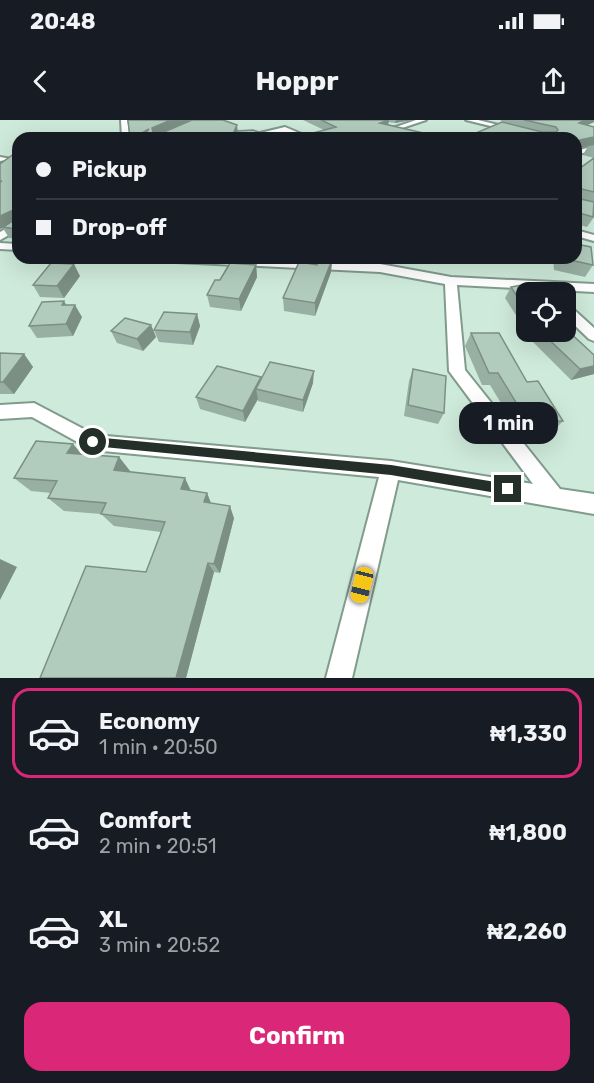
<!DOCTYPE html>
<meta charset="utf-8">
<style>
body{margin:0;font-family:Rubik,sans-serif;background:#20242c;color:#f1f3f6;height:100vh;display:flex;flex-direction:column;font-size:22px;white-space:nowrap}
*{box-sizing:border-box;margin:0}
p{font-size:20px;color:#9ea1a6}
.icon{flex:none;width:33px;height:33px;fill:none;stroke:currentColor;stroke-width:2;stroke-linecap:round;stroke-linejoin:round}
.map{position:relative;height:558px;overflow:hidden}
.details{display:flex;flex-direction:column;background:#171b24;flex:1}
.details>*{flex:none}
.top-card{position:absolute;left:12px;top:12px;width:570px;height:132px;border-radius:18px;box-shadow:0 6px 24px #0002;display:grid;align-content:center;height:132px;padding:0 24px;background:#171b24}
.fabs{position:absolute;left:516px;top:162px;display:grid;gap:12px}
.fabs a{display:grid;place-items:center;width:60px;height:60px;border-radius:12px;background:#171b24;box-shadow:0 6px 24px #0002;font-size:30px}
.end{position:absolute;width:27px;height:27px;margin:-14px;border:8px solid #242f29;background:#fff;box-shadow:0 0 0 3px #fff}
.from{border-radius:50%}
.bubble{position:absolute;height:42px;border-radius:18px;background:#171b24;box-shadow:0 6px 24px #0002;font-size:20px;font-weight:700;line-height:42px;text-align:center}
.car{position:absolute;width:18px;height:36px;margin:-18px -9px;border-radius:8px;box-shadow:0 0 4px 2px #0007;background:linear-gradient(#f5c518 24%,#345 0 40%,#f5c518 0 76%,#345 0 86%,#f5c518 0)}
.top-card b{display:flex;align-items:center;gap:21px;height:57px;font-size:22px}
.top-card b+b{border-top:2px solid #363941}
.top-card i{width:15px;height:15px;background:#f1f3f6}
ul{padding:10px 0 0;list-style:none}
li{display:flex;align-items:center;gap:18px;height:90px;margin:0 12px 9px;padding:0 12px;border:3px solid transparent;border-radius:18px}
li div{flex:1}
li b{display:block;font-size:22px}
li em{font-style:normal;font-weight:700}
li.on{border-color:#db2777}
li>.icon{width:54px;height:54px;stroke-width:1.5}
.cta{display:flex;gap:12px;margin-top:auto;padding:12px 24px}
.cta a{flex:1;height:69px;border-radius:18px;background:#db2777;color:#fff;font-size:24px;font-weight:700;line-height:69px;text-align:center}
.status{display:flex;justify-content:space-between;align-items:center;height:42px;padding:0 30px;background:#171b24;direction:ltr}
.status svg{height:16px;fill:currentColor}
header{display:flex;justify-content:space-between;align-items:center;height:78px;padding:0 24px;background:#171b24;font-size:27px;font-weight:700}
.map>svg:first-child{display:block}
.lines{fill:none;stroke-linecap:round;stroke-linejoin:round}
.minor-casing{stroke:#819b8d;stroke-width:4}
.minor{fill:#fff;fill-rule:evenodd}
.wall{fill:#98afa3}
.shaded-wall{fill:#7c8f84}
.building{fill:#b1ccbd;stroke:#7c8f84;stroke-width:1.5}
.route{fill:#242f29}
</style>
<div class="status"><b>20:48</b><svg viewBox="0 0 49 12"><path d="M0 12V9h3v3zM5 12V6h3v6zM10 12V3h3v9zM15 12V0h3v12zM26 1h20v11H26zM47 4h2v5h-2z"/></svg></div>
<header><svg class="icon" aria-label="back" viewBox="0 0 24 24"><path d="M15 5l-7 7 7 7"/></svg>Hoppr<svg class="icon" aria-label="share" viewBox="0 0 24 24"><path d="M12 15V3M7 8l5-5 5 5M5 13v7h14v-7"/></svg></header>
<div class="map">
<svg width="594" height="558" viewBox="0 0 594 558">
<rect width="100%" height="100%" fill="#ceeada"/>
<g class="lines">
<defs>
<path id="minor" d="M121 0H127L130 18H122Z
M416 0H426L396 10 393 8Z
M466 0H478L552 18H539Z
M285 7 311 18C300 18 292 11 283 12 268 12 254 18 239 18Z
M594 26V30L576 35V31Z
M0 37 12 39 0 41Z
M18 102V110L0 120V112Z
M576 110 594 115V121L576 116Z
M0 123 18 124V130L0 129Z
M150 138H233L380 144 451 157 594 164V172L457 165 465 250 560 369 594 374V394L398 360 352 558H326L379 357 92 330 32 297 0 299V285L34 283 95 315 391 341 533 364 449 251 445 164 380 152 156 141Z
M566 186 571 187 594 208V221L589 219 566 197Z"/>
</defs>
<!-- minor casing -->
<use href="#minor" class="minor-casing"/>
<!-- minor -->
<use href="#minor" class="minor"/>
</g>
<!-- wall -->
<path class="wall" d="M303 0H411L395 3 389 2 388 5 324 10Z
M500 0H594V2L587 5 594 25 576 29V18H464L505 3Z
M594 25V38L583 35 588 26Z
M18 31V119L9 118 3 108 0 109V44Z
M594 38V97L587 107 576 104V51Z
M321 138H337L336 140 321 139Z
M553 138H576L593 145 585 157 554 150Z
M332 140 331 152 315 196 284 191 283 178 317 145Z
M256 145 257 157 241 191 210 187 207 175Z
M80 156 64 178 40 177 33 165Z
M511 167 526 172V212H566L594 254 571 260 533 222 505 178Z
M66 185 82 197 73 216 37 218 29 206Z
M197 194 200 206 193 225 159 222 154 210Z
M151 205 156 217 143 231 117 223 111 211Z
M471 213 527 262 563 301 552 312 519 313 490 265H482L465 226Z
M0 233 24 234 33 247 14 274H0Z
M413 249 444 293 438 304 404 296 409 261Z
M261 257 313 263 303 292 258 281V279L245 302 200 289 196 277Z
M82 334 119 337 130 351 129 352 191 371 207 373 211 383 234 398 220 453 214 452 186 558H40L146 452 161 412 114 406 101 394 64 391 48 378 51 373 31 371 14 358Z"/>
<!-- shaded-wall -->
<path class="shaded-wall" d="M171 0H191L154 16 152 8Z
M389 0 387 9 380 3Z
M396 0H411L395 3Z
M585 0H594V2L575 11 579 3Z
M237 5 238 13 236 15V18H231Z
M149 9 150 18H133Z
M594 17V25L576 29 580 20Z
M13 90 18 100 0 109V96Z
M332 140 331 152 315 196V183Z
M74 144 80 156 64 178 57 166Z
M256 145 257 157 241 191 239 179Z
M64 181 71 193 75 185 82 197 73 216 66 204 62 185Z
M197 194 200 206 193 225 190 212Z
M151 205 156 217 143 231 137 219Z
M24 234 33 247 14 274 3 262Z
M594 246V254L571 260 580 249Z
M314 251 313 263 303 292V280Z
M261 257 262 270 256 269 258 279 245 302 243 291Z
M73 324 85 338 67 333Z
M119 337 130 351 124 364 114 350Z
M185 358 191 371 181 369Z
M207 373 212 386 204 382Z
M230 386 234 398 220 453 214 444Z
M0 439 17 447 0 480Z
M208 443 214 452 186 558H176Z"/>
<!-- building -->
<path class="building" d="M128 0H171L152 8 153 12H164L192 0H223L237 5 231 18H141L149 9 133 18H130Z
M321 0H389L380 3 445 18H294L336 7Z
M524 0H585L579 3 594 7V17L580 20 578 24 576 23V18H464L502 2 542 12H556L558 10 556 7Z
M253 10 276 18H242L236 15 237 11Z
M72 13 100 14 101 18H35L69 16Z
M18 31V86H17L18 87V107L15 109 3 107 14 100 13 90 0 96V62L2 61H0V44Z
M594 38V72L582 69 579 71 581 79 594 82 593 97 576 92V51Z
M576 124 591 127 593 145 561 138H576Z
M318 139 332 140 315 183 283 178 299 142 317 145Z
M51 143 74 144 57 166 33 165Z
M230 143 256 145 239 179 207 175 215 160H220Z
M532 163 539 172H526V191L511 167Z
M64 181 62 185H75L66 204 29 206 42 182Z
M164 192 197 194 190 212 154 210Z
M125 198 151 205 137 219 111 211Z
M566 209 594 235V246L580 249 541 212H566Z
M471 213H499L527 262 538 261 563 301 528 302 498 253H489Z
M0 233 24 234 3 262H0Z
M270 242 314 251 303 280 256 269Z
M217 246 261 257 243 291 196 277Z
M413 249 446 256 444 293 408 285Z
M36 321 73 324 67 333 119 337 114 350 185 358 181 369 207 373 204 382 230 386 214 444 208 443 176 558H40L86 446 146 452 165 402 101 394 106 383 48 378 57 361 14 358Z"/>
<!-- route -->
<path class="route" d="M93 317 391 345 508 364 514 369 508 375 391 355 93 326 87 322Z"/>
</svg>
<div class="fabs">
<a><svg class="icon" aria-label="locate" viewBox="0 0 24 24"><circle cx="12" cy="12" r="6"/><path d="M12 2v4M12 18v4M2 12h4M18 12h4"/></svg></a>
</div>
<i class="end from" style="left:93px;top:322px"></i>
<i class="end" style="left:508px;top:369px"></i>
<div class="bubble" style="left:459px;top:282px;width:99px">1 min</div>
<i class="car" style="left:362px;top:465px;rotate:194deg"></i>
<div class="top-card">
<b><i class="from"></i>Pickup</b>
<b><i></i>Drop-off</b>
</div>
</div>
<section class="details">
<ul>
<li class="on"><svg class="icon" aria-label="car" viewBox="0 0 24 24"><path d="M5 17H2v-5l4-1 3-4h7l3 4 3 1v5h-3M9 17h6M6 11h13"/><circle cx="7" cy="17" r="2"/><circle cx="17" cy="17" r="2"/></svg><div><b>Economy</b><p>1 min · 20:50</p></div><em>₦1,330</em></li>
<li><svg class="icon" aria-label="car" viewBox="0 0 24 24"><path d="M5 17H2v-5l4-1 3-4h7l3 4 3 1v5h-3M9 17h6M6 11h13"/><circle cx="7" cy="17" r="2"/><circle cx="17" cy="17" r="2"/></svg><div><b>Comfort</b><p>2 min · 20:51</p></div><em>₦1,800</em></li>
<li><svg class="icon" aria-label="car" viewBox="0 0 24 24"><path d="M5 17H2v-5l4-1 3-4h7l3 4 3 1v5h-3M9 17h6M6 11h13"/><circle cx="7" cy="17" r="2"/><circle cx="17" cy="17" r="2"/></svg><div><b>XL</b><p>3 min · 20:52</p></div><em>₦2,260</em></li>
</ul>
<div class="cta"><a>Confirm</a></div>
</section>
